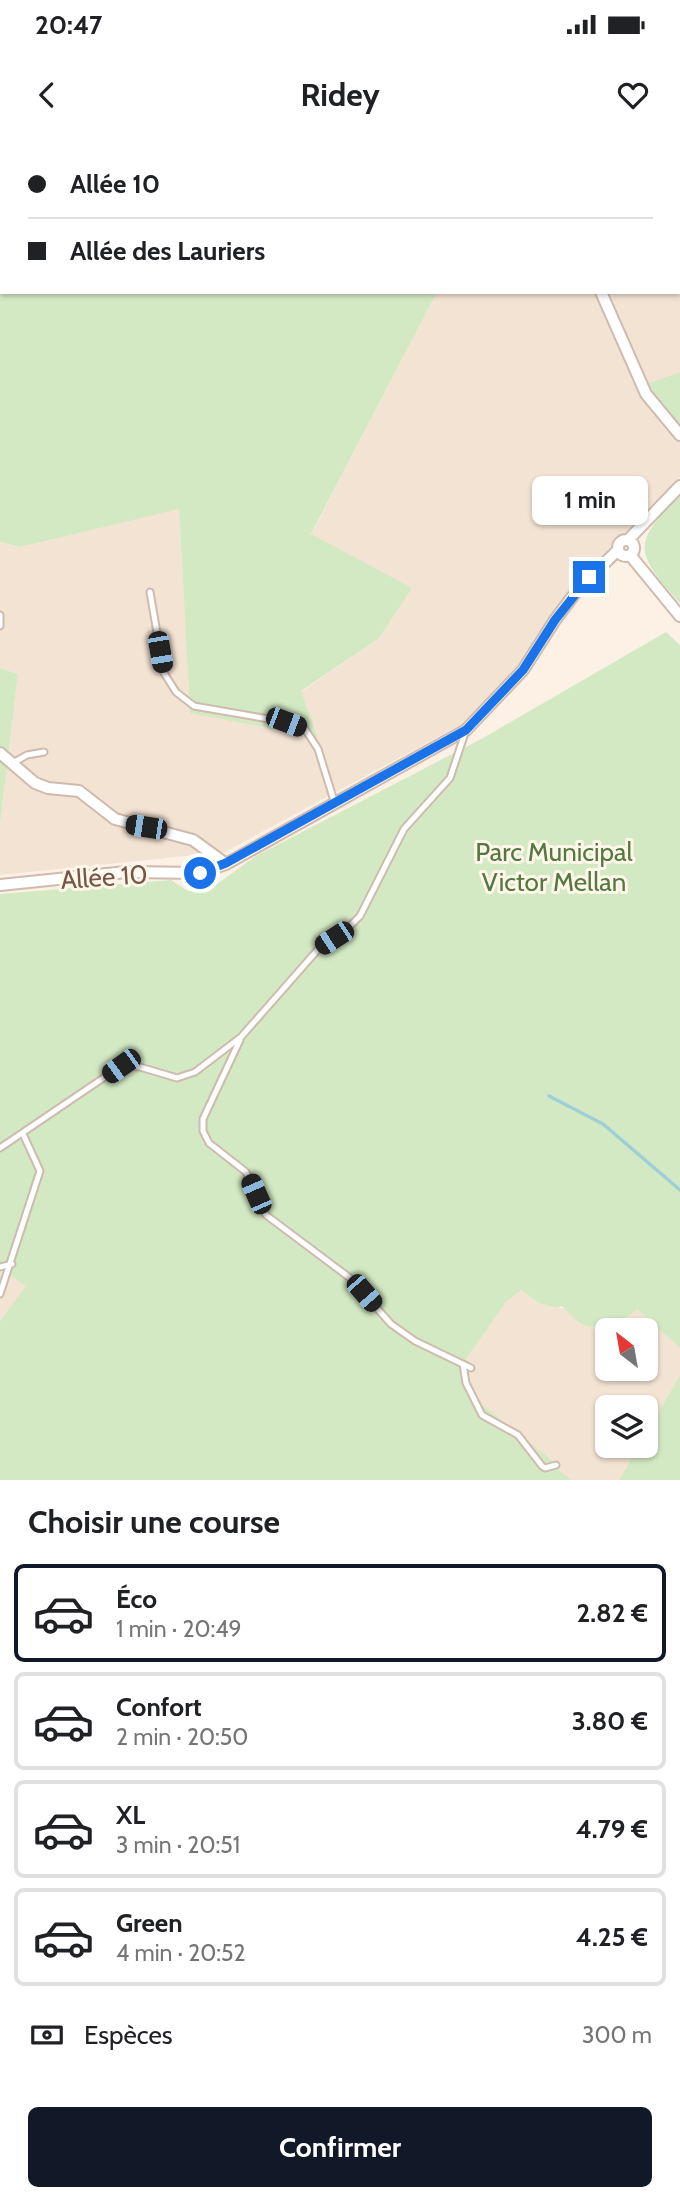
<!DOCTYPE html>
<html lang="fr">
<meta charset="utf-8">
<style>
body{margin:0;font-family:Cabin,sans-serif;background:#f2f2f2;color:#202124;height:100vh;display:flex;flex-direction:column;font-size:26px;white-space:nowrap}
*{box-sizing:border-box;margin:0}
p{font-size:23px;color:#757577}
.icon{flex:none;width:38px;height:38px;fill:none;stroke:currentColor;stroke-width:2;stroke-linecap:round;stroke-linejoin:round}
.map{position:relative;height:1340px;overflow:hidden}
.side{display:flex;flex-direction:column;background:#fff;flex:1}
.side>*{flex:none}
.top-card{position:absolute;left:0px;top:0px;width:681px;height:154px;box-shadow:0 2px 5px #0004;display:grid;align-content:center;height:154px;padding:0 28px;background:#fff}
.needle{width:46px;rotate:329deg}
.fabs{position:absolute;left:595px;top:1178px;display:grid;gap:14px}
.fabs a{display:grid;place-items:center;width:63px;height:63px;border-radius:10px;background:#fff;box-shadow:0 2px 5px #0004;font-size:35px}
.end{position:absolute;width:32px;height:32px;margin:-16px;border:9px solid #1a73e8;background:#fff;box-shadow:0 0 0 4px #fff}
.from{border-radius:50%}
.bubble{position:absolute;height:49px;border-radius:10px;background:#fff;box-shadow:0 2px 5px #0004;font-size:23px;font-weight:700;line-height:49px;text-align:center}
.car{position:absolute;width:21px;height:42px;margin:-21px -10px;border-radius:9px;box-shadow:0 0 5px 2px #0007;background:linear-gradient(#222 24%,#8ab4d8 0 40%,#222 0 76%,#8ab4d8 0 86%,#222 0)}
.top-card b{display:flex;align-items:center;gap:24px;height:66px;font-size:26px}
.top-card b+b{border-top:2px solid #e0e0e0}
.top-card i{width:18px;height:18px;background:#202124}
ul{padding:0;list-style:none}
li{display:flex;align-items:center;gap:21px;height:98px;margin:0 14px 10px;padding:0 14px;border:4px solid #e0e0e0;border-radius:10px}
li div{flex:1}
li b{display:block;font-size:26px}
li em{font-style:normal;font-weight:700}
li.selected{border-color:#111827}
li>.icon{width:63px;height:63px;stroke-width:1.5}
h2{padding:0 28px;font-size:32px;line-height:84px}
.pay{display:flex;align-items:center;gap:18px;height:77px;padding:0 28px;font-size:26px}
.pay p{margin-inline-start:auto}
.cta{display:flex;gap:14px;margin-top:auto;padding:14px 28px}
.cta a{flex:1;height:80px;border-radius:10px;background:#111827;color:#fff;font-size:28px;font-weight:700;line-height:80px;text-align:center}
.status{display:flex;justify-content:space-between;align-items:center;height:49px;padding:0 35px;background:#fff;direction:ltr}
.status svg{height:19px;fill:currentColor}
header{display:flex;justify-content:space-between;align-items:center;height:91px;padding:0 28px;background:#fff;font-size:32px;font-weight:700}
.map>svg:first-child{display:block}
.residential{fill:#f3e3d2;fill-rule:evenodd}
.green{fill:#d3e9c3}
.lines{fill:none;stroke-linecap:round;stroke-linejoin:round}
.stream{stroke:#9fcfd6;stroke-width:3.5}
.service-casing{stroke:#cfbbae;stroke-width:9}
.minor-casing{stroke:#cfbbae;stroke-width:14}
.service{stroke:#fff;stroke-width:5}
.minor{stroke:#fff;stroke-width:10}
.route{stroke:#1a73e8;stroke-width:9}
.labels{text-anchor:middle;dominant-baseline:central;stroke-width:6;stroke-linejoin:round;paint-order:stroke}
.park-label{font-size:26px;fill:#547842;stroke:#fff6ea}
.street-label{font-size:26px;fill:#73574a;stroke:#fff6ea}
</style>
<div class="status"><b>20:47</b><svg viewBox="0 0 49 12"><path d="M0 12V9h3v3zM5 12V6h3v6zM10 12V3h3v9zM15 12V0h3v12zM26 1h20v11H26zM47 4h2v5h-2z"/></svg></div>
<header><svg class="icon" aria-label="back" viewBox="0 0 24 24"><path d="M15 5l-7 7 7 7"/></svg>Ridey<svg class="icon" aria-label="heart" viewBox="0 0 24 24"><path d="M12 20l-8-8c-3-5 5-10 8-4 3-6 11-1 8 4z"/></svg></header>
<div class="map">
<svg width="680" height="1340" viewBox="0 0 680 1340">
<rect width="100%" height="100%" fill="#fcf1e4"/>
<!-- residential -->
<path class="residential" d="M514 0H680V232L638 248 652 271 680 302V337L574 445 507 544 482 573 225 712 0 735V685L18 534 0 528V402L20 407 179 368 190 572 318 596 301 552 378 499 311 395 437 152H679V2Z
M0 1129 27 1146 0 1181Z
M521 1150 539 1163 557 1168H637L680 1208V1235L646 1294V1267H607V1306H639L619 1340H572L560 1331 552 1320 476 1260 468 1233 471 1228 466 1219 506 1162ZM607 1190H646V1228H607Z"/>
<!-- green -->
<path class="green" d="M0 0H514L2 2V152H437L311 394 412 448 378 499 301 551 318 597 190 573 179 369 20 407 0 402Z
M680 232V285L647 244Z
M680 355V463C635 413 631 404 680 355Z
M666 492 680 505V1208L637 1169C628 1180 599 1190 584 1185 576 1182 568 1172 562 1166L557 1168 539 1163 521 1150 506 1162 466 1219 472 1225 468 1233 476 1260 552 1320 560 1331 572 1340H0V1181L26 1146 0 1129V754L171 740 188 751 213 747 256 716 483 598Z
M0 528 18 534 0 685Z
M680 1235V1340H619L639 1306H646V1294Z"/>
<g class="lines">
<!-- stream -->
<path class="stream" d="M549 956 603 984 680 1050"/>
<defs>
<path id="service" d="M150 452 164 533 176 552 194 566 286 582 305 589 318 609 335 664
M0 475V486
M11 624 27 615 44 612
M240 900 203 979V991L209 1003 246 1032 266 1075 350 1138 391 1184 415 1201 471 1228
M0 1008 121 926 140 927 177 938 195 932 241 897 321 806 347 789 360 776 404 689 450 638 465 593
M0 1127 12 1124
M0 1154 40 1031 23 994
M463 1224 466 1243 482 1275 518 1295 542 1326 545 1328 556 1325"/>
<path id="minor" d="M522 0V2
M601 152 646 254 680 295
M618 408a8 8 0 1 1 16 0a8 8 0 1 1-16 0Z
M628 400 680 346
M630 415 680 476
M0 613 35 643 48 648 79 651 115 679 193 700 226 724
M0 745 126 732 200 733 226 724 466 590 523 530 555 480 579 448 618 410"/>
</defs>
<!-- service casing -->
<use href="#service" class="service-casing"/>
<!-- minor casing -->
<use href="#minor" class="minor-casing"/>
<!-- service -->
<use href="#service" class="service"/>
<!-- minor -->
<use href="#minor" class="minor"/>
</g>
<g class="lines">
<!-- route -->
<path class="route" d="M200 733 226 723 466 590 523 530 555 480 589 437"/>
</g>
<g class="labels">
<!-- park labels -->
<g class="park-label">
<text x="554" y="712">Parc Municipal<tspan x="554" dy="30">Victor Mellan</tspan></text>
</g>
<!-- street labels -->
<g class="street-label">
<text transform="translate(104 737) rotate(-4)">Allée 10</text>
</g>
</g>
</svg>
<div class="fabs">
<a><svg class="needle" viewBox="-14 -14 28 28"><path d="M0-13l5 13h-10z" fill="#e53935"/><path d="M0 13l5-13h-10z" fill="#757577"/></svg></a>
<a><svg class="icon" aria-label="layers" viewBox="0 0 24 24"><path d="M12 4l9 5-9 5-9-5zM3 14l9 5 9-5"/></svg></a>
</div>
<i class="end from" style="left:200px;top:733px"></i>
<i class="end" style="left:589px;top:437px"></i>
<div class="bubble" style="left:532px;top:336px;width:116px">1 min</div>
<i class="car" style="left:160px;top:512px;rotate:170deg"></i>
<i class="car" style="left:286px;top:582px;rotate:111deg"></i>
<i class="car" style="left:146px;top:687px;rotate:279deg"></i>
<i class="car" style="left:334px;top:798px;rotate:237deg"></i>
<i class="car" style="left:121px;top:926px;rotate:234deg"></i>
<i class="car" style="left:256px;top:1054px;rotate:336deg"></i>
<i class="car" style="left:364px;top:1153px;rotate:139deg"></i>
<div class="top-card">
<b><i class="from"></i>Allée 10</b>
<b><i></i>Allée des Lauriers</b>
</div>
</div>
<section class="side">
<h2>Choisir une course</h2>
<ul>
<li class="selected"><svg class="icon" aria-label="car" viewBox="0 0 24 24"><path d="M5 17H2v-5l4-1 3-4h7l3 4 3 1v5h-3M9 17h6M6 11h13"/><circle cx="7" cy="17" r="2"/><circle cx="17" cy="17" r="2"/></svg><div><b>Éco</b><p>1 min · 20:49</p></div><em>2.82 €</em></li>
<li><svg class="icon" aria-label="car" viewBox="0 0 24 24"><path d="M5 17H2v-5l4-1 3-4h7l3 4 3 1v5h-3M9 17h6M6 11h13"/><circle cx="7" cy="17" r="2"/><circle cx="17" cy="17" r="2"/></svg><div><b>Confort</b><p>2 min · 20:50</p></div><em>3.80 €</em></li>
<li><svg class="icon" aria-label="car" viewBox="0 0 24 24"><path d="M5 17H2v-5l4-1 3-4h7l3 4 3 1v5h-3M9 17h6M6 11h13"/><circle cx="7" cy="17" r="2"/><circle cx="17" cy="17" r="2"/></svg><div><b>XL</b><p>3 min · 20:51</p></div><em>4.79 €</em></li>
<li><svg class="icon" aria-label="car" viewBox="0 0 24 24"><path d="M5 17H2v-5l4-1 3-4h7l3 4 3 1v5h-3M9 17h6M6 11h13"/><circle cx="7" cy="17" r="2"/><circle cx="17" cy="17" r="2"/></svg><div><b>Green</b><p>4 min · 20:52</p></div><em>4.25 €</em></li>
</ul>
<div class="pay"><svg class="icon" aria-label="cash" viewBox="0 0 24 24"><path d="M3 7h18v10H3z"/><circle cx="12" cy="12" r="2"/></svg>Espèces<p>300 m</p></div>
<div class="cta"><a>Confirmer</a></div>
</section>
